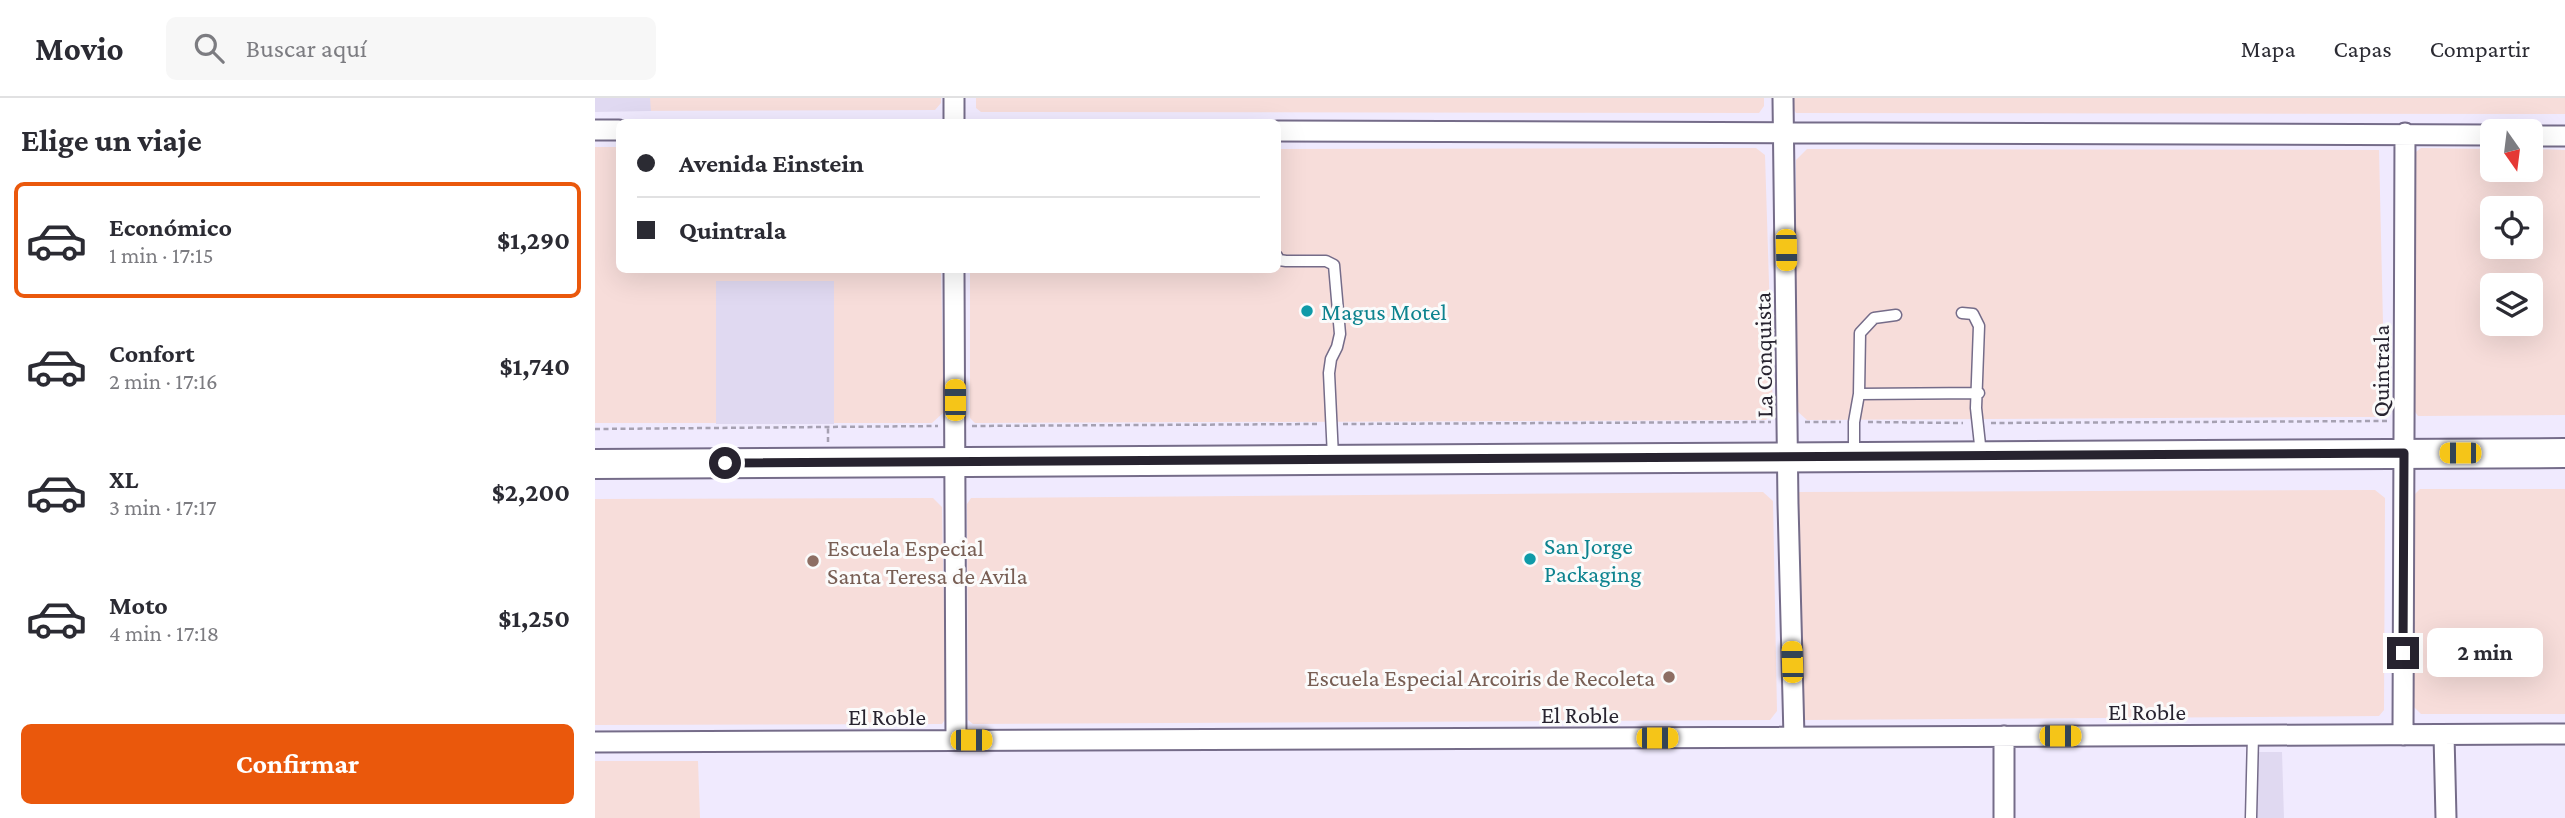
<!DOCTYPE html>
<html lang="es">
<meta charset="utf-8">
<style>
body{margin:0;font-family:"Crimson Pro",serif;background:#f7f7f7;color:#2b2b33;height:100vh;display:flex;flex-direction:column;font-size:26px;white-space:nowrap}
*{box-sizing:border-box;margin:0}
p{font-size:23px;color:#7c7c81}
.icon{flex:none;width:38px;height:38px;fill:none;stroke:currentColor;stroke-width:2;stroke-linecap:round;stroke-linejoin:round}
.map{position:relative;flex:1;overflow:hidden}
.details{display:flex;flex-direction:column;background:#fff;width:595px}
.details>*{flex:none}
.hud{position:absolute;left:21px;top:21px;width:665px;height:154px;border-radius:10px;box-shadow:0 7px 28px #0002;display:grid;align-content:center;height:154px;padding:0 21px;background:#fff}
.needle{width:46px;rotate:166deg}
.tools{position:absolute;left:1885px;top:21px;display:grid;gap:14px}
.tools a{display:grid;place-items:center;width:63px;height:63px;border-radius:10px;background:#fff;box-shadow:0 7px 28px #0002;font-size:35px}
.end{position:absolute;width:32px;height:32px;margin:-16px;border:9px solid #27232f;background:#fff;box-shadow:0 0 0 4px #fff}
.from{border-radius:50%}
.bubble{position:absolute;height:49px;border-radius:10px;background:#fff;box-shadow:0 7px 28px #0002;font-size:23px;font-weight:700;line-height:49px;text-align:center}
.car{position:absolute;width:21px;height:42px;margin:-21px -10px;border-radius:9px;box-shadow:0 0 5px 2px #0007;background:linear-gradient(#f5c518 24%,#345 0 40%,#f5c518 0 76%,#345 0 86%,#f5c518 0)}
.hud b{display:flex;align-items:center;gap:24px;height:66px;font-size:26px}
.hud b+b{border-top:2px solid #e1e1e2}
.hud i{width:18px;height:18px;background:#2b2b33}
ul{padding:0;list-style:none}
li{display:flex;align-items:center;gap:21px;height:116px;margin:0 14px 10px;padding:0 7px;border:4px solid transparent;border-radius:10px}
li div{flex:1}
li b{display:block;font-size:26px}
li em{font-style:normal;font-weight:700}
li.current{border-color:#ea580c}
li>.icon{width:63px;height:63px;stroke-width:1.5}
h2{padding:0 21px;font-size:32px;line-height:84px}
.primary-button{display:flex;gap:14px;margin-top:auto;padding:14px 21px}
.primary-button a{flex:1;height:80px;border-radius:10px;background:#ea580c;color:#fff;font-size:28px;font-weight:700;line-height:80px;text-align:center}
header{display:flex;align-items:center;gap:42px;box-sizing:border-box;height:98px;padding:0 35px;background:#fff;border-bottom:2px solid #e1e1e2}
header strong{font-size:33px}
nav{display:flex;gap:38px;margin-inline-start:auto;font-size:24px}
.search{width:490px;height:63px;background:#f7f7f7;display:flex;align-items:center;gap:18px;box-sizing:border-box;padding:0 24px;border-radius:10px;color:#7c7c81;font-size:26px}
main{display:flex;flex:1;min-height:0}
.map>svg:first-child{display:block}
.commercial{fill:#f7ddda;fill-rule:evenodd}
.built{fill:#e0d9f1}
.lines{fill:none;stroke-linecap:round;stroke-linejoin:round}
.lane-casing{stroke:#756c89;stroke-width:13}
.street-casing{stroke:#756c89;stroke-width:23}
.secondary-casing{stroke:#756c89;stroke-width:32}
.path{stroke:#a6a1b2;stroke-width:2.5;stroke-dasharray:5 3.5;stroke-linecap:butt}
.lane{stroke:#fff;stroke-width:10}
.street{stroke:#fff;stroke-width:19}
.secondary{stroke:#fff;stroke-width:28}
.route{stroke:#27232f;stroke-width:9}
.culture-dot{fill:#0f9aa8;stroke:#fbfbfb;stroke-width:2.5}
.education-dot{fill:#8d6e63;stroke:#fbfbfb;stroke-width:2.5}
.labels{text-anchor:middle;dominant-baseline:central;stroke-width:6;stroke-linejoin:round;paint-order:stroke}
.culture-label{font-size:24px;fill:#0d838f;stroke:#fbfbfb;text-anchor:start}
.street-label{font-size:24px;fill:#27232f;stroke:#fbfbfb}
.education-label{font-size:24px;fill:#785e54;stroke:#fbfbfb;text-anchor:start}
</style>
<header>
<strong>Movio</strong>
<div class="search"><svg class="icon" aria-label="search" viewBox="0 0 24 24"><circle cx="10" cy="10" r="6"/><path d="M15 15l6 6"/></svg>Buscar aquí</div>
<nav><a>Mapa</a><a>Capas</a><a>Compartir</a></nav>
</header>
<main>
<section class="details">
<h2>Elige un viaje</h2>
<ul>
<li class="current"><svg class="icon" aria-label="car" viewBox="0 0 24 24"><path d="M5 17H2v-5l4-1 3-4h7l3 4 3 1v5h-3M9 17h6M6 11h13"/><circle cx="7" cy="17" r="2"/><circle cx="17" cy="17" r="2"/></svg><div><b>Económico</b><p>1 min · 17:15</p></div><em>$1,290</em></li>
<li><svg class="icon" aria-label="car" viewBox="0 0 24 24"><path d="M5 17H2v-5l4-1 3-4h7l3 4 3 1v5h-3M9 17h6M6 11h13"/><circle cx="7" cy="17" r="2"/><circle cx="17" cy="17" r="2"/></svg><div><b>Confort</b><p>2 min · 17:16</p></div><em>$1,740</em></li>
<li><svg class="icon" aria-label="car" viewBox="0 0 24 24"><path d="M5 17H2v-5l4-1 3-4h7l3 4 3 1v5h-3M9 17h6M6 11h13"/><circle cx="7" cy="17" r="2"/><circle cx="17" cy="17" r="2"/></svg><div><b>XL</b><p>3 min · 17:17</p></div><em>$2,200</em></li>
<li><svg class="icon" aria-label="car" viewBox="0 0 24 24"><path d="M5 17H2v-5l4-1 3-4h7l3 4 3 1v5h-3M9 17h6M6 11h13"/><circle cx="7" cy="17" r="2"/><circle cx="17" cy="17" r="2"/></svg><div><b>Moto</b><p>4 min · 17:18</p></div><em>$1,250</em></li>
</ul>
<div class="primary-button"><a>Confirmar</a></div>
</section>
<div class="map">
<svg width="1970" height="720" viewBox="0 0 1970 720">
<rect width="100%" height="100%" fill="#f0eafe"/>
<!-- commercial -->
<path class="commercial" d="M0 0H346V5L340 12 0 13Z
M381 0H1169V8L1164 15 386 14 381 10Z
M1195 0H1970V16L1201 15 1196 7Z
M0 49H24V172H346L349 314 337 325H0Z
M1161 50 1170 57 1178 313 1171 322 380 325 375 320V172H682L683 51Z
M1826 50 1897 51V72H1936V51L1970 52V317L1823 318 1818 311 1816 58ZM1897 110H1936V149H1897ZM1897 187H1936V226H1897Z
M1212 51 1784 52 1790 312 1784 319H1759L1212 322 1201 312V62Z
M1825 391H1970V616H1826L1819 609 1817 399Z
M1780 392 1790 400 1789 612 1784 618 1210 622 1204 616 1202 394Z
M1168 394 1178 403 1182 613 1175 622 378 626 373 622 372 406 376 400Z
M338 400 347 409 351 620 347 626 0 627V401Z
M0 663H103L105 720H0Z"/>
<!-- built -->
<path class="built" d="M0 0H55L56 13 0 14Z
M121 183H239V326H121Z
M1651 654H1687L1689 720H1650Z"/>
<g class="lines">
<defs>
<path id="lane" d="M682 158 684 162 691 163H731L739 167 745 236 742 249 736 261 734 275 738 359
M1367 215 1378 216 1384 228 1381 310 1386 356
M1264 296 1384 295
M1259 358V324L1264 296 1265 235 1279 220 1301 217
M1656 720 1658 637"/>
<path id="street" d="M359 0V24
M1188 0 1193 406 1199 639
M0 32H24
M682 33 1897 37
M1936 38H1970
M359 172 361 642
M1808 637 1810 35
M1849 637 1851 720
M1409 638V720
M0 644 1970 636"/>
<path id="secondary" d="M0 366 1970 355"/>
</defs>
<!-- lane casing -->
<use href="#lane" class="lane-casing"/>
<!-- street casing -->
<use href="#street" class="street-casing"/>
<!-- secondary casing -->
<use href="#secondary" class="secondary-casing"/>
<!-- path -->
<path class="path" d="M1210 324H1246
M1273 324 1368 325
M1396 325 1792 323
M748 326 1176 324
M377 328 724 326
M0 331 343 328
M233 344V329"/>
<!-- lane -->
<use href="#lane" class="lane"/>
<!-- street -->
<use href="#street" class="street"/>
<!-- secondary -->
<use href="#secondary" class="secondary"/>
</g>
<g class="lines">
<!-- route -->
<path class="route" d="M130 365 1809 355 1808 555"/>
</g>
<!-- markers -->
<g class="culture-dot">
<circle cx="712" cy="213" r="7"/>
<circle cx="935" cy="461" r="7"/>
</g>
<g class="education-dot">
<circle cx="218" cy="463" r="7"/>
<circle cx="1074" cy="579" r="7"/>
</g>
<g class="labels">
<!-- culture labels -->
<g class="culture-label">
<text x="726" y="213">Magus Motel</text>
<text x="949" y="447">San Jorge<tspan x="949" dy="28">Packaging</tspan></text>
</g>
<!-- street labels -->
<g class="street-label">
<text transform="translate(1168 257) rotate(-91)">La Conquista</text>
<text transform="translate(1785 273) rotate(-90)">Quintrala</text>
<text x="1552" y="613">El Roble</text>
<text x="985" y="616">El Roble</text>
<text x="292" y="618">El Roble</text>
</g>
<!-- education labels -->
<g class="education-label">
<text x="232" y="449">Escuela Especial<tspan x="232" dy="28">Santa Teresa de Avila</tspan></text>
<text x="1060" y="579" text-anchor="end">Escuela Especial Arcoiris de Recoleta</text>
</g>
</g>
</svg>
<div class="tools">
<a><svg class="needle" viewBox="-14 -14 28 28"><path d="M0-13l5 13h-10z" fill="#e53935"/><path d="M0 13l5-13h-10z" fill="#7c7c81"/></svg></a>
<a><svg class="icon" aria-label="locate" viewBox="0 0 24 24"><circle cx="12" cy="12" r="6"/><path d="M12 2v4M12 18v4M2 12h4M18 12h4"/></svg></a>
<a><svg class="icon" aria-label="layers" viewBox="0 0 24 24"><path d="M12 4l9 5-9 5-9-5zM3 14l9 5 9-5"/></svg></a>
</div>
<i class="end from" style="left:130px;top:365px"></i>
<i class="end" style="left:1808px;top:555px"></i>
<div class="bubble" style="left:1832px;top:530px;width:116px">2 min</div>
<i class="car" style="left:1191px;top:152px;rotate:179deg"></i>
<i class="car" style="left:360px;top:302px;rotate:0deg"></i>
<i class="car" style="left:1865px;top:355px;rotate:270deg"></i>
<i class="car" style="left:1197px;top:564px;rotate:358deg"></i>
<i class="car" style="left:1465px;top:638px;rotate:90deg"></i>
<i class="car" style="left:1062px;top:640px;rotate:90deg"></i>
<i class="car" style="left:376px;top:642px;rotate:90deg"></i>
<div class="hud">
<b><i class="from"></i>Avenida Einstein</b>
<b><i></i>Quintrala</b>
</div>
</div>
</main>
